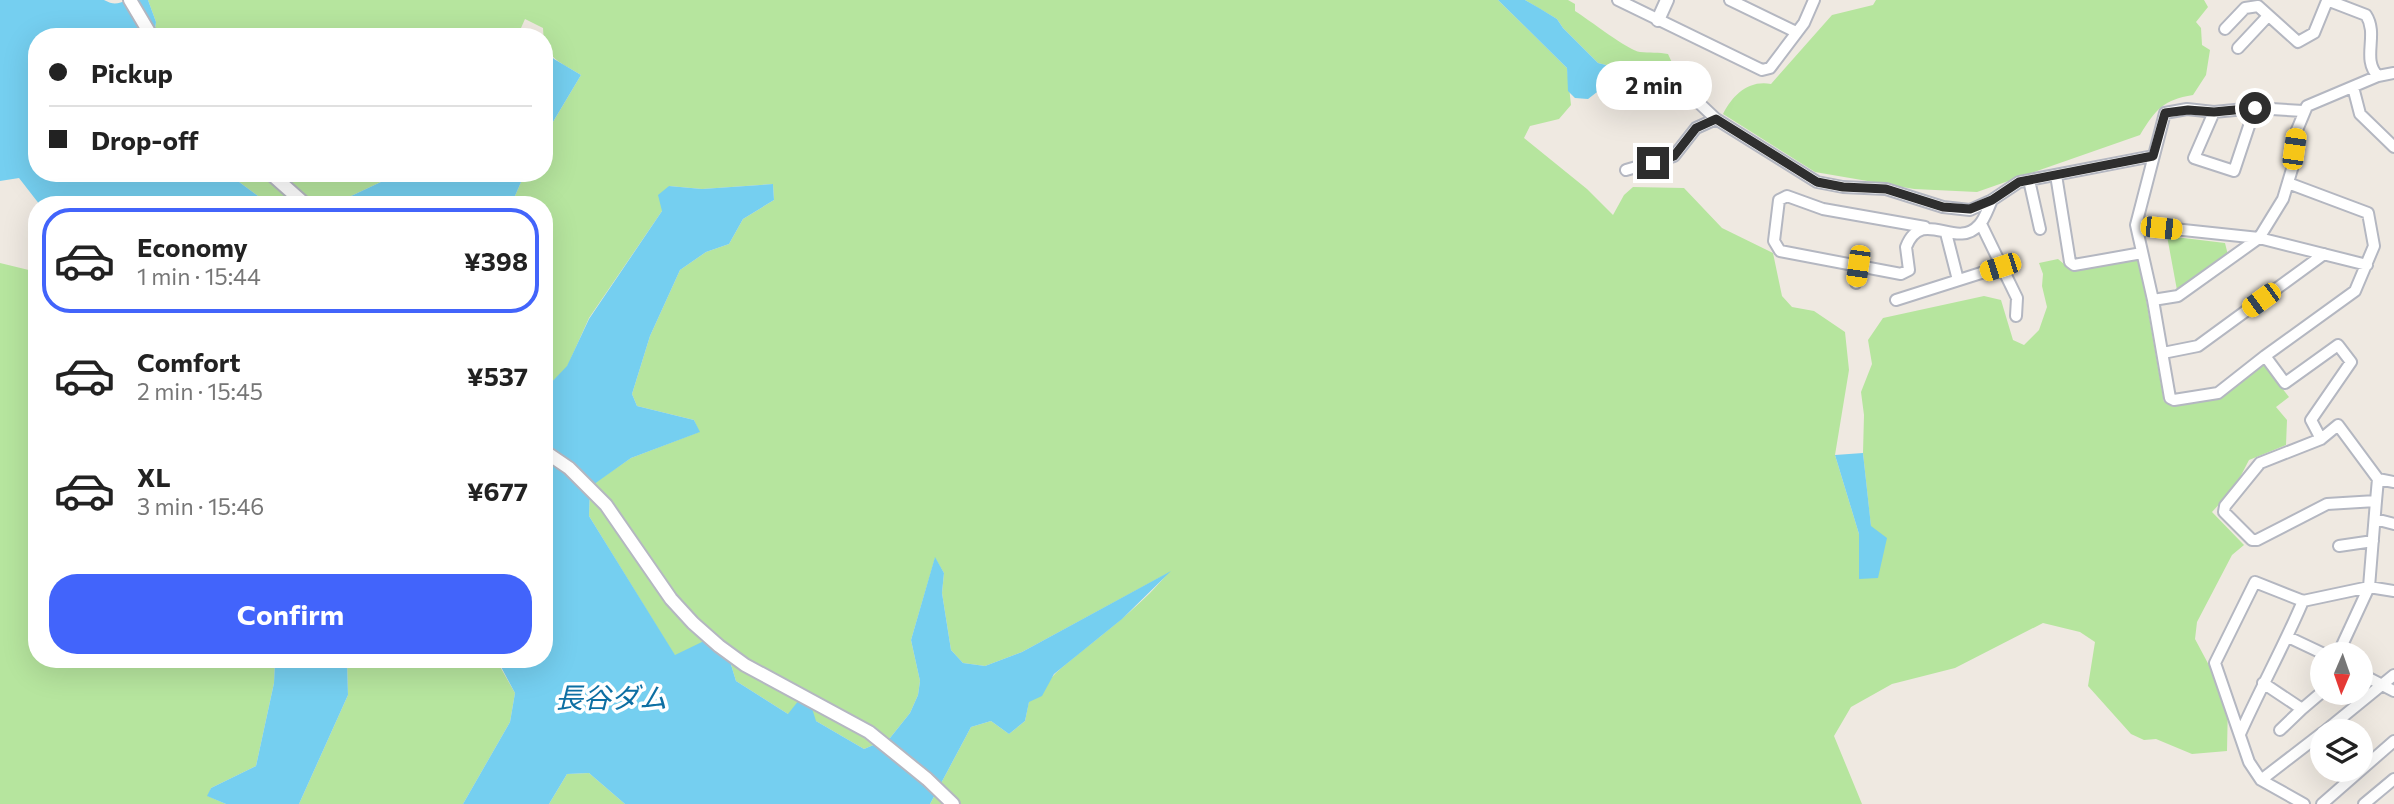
<!DOCTYPE html>
<meta charset="utf-8">
<style>
body{margin:0;font-family:Commissioner,"Noto Sans JP",sans-serif;background:#f2f2f2;color:#222;height:100vh;display:flex;flex-direction:column;font-size:26px;white-space:nowrap}
*{box-sizing:border-box;margin:0}
p{font-size:23px;color:#767676}
.icon{flex:none;width:38px;height:38px;fill:none;stroke:currentColor;stroke-width:2;stroke-linecap:round;stroke-linejoin:round}
.map{position:relative;flex:1;overflow:hidden}
.drawer{position:absolute;left:28px;top:196px;width:525px;height:472px;display:flex;flex-direction:column;background:#fff;border-radius:28px;box-shadow:0 7px 28px #0002}
.drawer>*{flex:none}
.top-card{position:absolute;left:28px;top:28px;width:525px;height:154px;border-radius:28px;box-shadow:0 7px 28px #0002;display:grid;align-content:center;height:154px;padding:0 21px;background:#fff}
.needle{width:46px;rotate:182deg}
.controls{position:absolute;left:2310px;top:642px;display:grid;gap:14px}
.controls a{display:grid;place-items:center;width:63px;height:63px;border-radius:50%;background:#fff;box-shadow:0 7px 28px #0002;font-size:35px}
.end{position:absolute;width:32px;height:32px;margin:-16px;border:9px solid #2e2e2e;background:#fff;box-shadow:0 0 0 4px #fff}
.from{border-radius:50%}
.bubble{position:absolute;height:49px;border-radius:24px;background:#fff;box-shadow:0 7px 28px #0002;font-size:23px;font-weight:700;line-height:49px;text-align:center}
.car{position:absolute;width:21px;height:42px;margin:-21px -10px;border-radius:9px;box-shadow:0 0 5px 2px #0007;background:linear-gradient(#f5c518 24%,#345 0 40%,#f5c518 0 76%,#345 0 86%,#f5c518 0)}
.top-card b{display:flex;align-items:center;gap:24px;height:66px;font-size:26px}
.top-card b+b{border-top:2px solid #e0e0e0}
.top-card i{width:18px;height:18px;background:#222}
ul{padding:12px 0 0;list-style:none}
li{display:flex;align-items:center;gap:21px;height:105px;margin:0 14px 10px;padding:0 7px;border:4px solid transparent;border-radius:28px}
li div{flex:1}
li b{display:block;font-size:26px}
li em{font-style:normal;font-weight:700}
li.current{border-color:#4264fb}
li>.icon{width:63px;height:63px;stroke-width:1.5}
.button{display:flex;gap:14px;margin-top:auto;padding:14px 21px}
.button a{flex:1;height:80px;border-radius:28px;background:#4264fb;color:#fff;font-size:28px;font-weight:700;line-height:80px;text-align:center}
.map>svg:first-child{display:block}
.green{fill:#b6e59e}
.water{fill:#75cff0}
.lines{fill:none;stroke-linecap:round;stroke-linejoin:round}
.minor-casing{stroke:#b4b7c1;stroke-width:14}
.tertiary-casing{stroke:#b4b7c1;stroke-width:16}
.minor{stroke:#fff;stroke-width:10}
.tertiary{stroke:#fff;stroke-width:12}
.route{stroke:#2e2e2e;stroke-width:9}
.labels{text-anchor:middle;dominant-baseline:central;stroke-width:7;stroke-linejoin:round;paint-order:stroke}
.water-label{font-size:28px;font-style:italic;fill:#0d6fa3;stroke:#fff}
</style>
<div class="map">
<svg width="2394" height="804" viewBox="0 0 2394 804">
<rect width="100%" height="100%" fill="#efe9e1"/>
<!-- green -->
<path class="green" d="M148 0H1498L1567 68 1571 105 1559 119 1530 126 1524 138 1587 189 1613 215 1624 195 1633 187 1684 188 1722 228 1773 253 1782 296 1792 307 1814 311 1845 332 1849 370 1835 455 1859 534V579L1871 527 1863 453 1864 415 1861 392 1872 364 1868 340 1883 318 1984 296 2001 300 2013 340 2024 345 2039 330 2047 307 2042 286 2043 274 2039 263 2058 259 2070 269 2139 259 2164 402 2173 403 2225 394 2264 365 2289 397 2276 407 2287 420 2286 445 2249 460 2235 487 2212 512 2244 545 2232 555 2197 622 2195 639 2228 701 2227 751 2192 754 2156 739 2144 740 2131 734 2088 686 2095 642 2080 632 2043 623 1955 668 1892 684 1851 707 1834 736 1862 804H930L971 727 991 721 1009 734 1025 721 1029 701C1048 693 1044 683 1058 671 1095 639 1137 611 1168 573L1022 652 985 666 963 663 951 650 942 593 944 573 935 558 911 640 920 681 918 695 910 713 890 738 864 749 816 721 788 714 736 681 729 658 675 656 589 516 590 486 631 458 699 432 694 420 637 406 632 394 650 336 680 270 706 252 729 244 743 219 774 200 773 184 702 189 669 186 662 211 589 318 567 367 544 390V205H511L525 173H544V137L581 75C556 60 544 57 543 28L525 19 517 37H154L156 22Z
M1525 0H1568L1575 4V11C1588 19 1629 51 1640 52 1649 53 1659 52 1668 54L1681 82 1674 91C1669 93 1662 96 1657 96 1640 95 1620 81 1614 67L1598 63 1563 28 1557 19Z
M1876 0H2204L2208 7 2196 22 2201 28 2202 45 2210 50 2206 75 2193 95C2163 100 2156 109 2140 135L1977 192 1914 189 1815 172 1723 114C1733 95 1748 80 1771 84L1832 15 1873 5Z
M227 173H400L332 205H270Z
M2167 236 2225 243 2228 255 2177 290Z
M0 263 37 272V660H275L274 683 256 766 211 788 208 796 226 804H0Z
M347 660H488L498 663 515 693 510 722 463 804H299L348 695Z
M589 773 625 804H549L567 774Z"/>
<!-- water -->
<path class="water" d="M0 0H104C115 6 118 3 128 0 134 0 142 0 148 0L156 22 154 37H37V173H227L270 205H40L19 178 0 181Z
M1498 0H1525L1539 8 1557 19 1563 28 1598 63 1614 67 1610 82 1588 99 1575 98 1568 91 1567 68Z
M544 48 554 59 581 75 544 137Z
M400 173H525L511 205H332Z
M773 184 774 200 743 219 729 244 706 252 680 270 650 336 632 394 637 406 694 420 700 432 631 458 590 487 589 516 675 655 704 641 729 658 736 681 788 714 799 700 811 705 816 721 864 749 890 738 910 713 918 695 920 681 911 640 935 557 944 573 942 593 951 650 963 663 985 666 1022 652 1171 571 1122 619 1054 674 1042 696 1029 702 1025 721 1009 734 991 721 971 727 930 804H625L589 773 567 774 549 804H463L510 722 515 693 499 663 488 660H544V390L567 366 589 319 662 211 658 195 669 186 702 189Z
M1863 453 1871 526 1887 538 1878 578 1859 579V534L1835 455Z
M275 660H347L348 695 299 804H226L207 796 211 788 256 766 274 683Z"/>
<g class="lines">
<defs>
<path id="minor" d="M1618 0 1762 70 1770 68 1804 23 1814 0
M1730 0 1796 32
M2327 0 2366 15C2379 35 2361 59 2378 76
M2225 29 2245 8 2258 6 2298 42 2314 33 2327 1
M2238 48 2268 16
M2353 87 2360 114 2394 147
M1697 96 1699 103 1716 119
M2303 111 2255 108 2214 112 2187 109 2165 113 2136 225 2153 300 2170 398 2174 400 2218 393 2265 356 2285 383 2338 345 2351 362 2311 420 2321 439
M2214 112 2194 158 2234 171 2255 108
M1626 170 1674 156 1696 128 1716 119 1817 182 1843 187 1886 189 1943 207 1970 210 1992 200 2019 182 2153 156
M2056 175 2070 262 2074 265 2142 253
M2029 180 2040 229
M1981 224 2017 298 2016 316
M2136 225 2259 238 2367 265
M1925 227 1823 209 1787 196 1779 200 1774 241 1780 251 1901 274 1909 270 1906 247C1922 206 1956 251 1979 225 1985 219 1988 208 1992 200
M1946 233 1958 280
M1856 283 1858 266
M1896 300 2000 267
M2153 300 2178 296 2259 238 2283 199 2292 169 2297 130 2307 106 2378 76 2394 73
M2163 353 2198 346 2324 254
M2265 356 2355 291 2374 246 2368 213 2288 183
M2338 425 2378 479 2376 501 2327 504 2257 540H2252L2224 512 2225 506 2260 463 2321 439Z
M2378 479 2394 482
M2375 519 2394 524
M2339 546 2373 541
M2288 637 2324 654
M2338 654 2369 587 2376 501
M2361 674 2394 691
M2263 683 2302 709 2322 692
M2280 730 2302 709
M2324 732 2394 675
M2240 734C2260 689 2284 646 2303 601
M2261 780 2322 733
M2304 804 2261 780 2249 762 2215 663 2255 582 2303 601 2369 587 2394 591
M2322 804 2394 741
M2364 804 2394 779"/>
<path id="tertiary" d="M130 0 152 37
M1658 20 1667 0
M270 173 306 205
M544 451 569 468 606 505 671 599 693 623 719 646 745 665 869 732 927 779 953 804"/>
</defs>
<!-- minor casing -->
<use href="#minor" class="minor-casing"/>
<!-- tertiary casing -->
<use href="#tertiary" class="tertiary-casing"/>
<!-- minor -->
<use href="#minor" class="minor"/>
<!-- tertiary -->
<use href="#tertiary" class="tertiary"/>
</g>
<g class="lines">
<!-- route -->
<path class="route" d="M1653 163 1674 156 1696 128 1716 119 1817 182 1843 187 1886 189 1943 207 1970 209 1992 200 2019 182 2153 156 2165 113 2188 110 2214 112 2255 108"/>
</g>
<g class="labels">
<!-- water labels -->
<g class="water-label">
<text x="611" y="697">長谷ダム</text>
</g>
</g>
</svg>
<div class="controls">
<a><svg class="needle" viewBox="-14 -14 28 28"><path d="M0-13l5 13h-10z" fill="#e53935"/><path d="M0 13l5-13h-10z" fill="#767676"/></svg></a>
<a><svg class="icon" aria-label="layers" viewBox="0 0 24 24"><path d="M12 4l9 5-9 5-9-5zM3 14l9 5 9-5"/></svg></a>
</div>
<i class="end from" style="left:2255px;top:108px"></i>
<i class="end" style="left:1653px;top:163px"></i>
<div class="bubble" style="left:1596px;top:61px;width:116px">2 min</div>
<i class="car" style="left:2294px;top:149px;rotate:8deg"></i>
<i class="car" style="left:2161px;top:228px;rotate:96deg"></i>
<i class="car" style="left:1858px;top:266px;rotate:188deg"></i>
<i class="car" style="left:2000px;top:267px;rotate:252deg"></i>
<i class="car" style="left:2261px;top:300px;rotate:234deg"></i>
<div class="top-card">
<b><i class="from"></i>Pickup</b>
<b><i></i>Drop-off</b>
</div>
<section class="drawer">
<ul>
<li class="current"><svg class="icon" aria-label="car" viewBox="0 0 24 24"><path d="M5 17H2v-5l4-1 3-4h7l3 4 3 1v5h-3M9 17h6M6 11h13"/><circle cx="7" cy="17" r="2"/><circle cx="17" cy="17" r="2"/></svg><div><b>Economy</b><p>1 min · 15:44</p></div><em>¥398</em></li>
<li><svg class="icon" aria-label="car" viewBox="0 0 24 24"><path d="M5 17H2v-5l4-1 3-4h7l3 4 3 1v5h-3M9 17h6M6 11h13"/><circle cx="7" cy="17" r="2"/><circle cx="17" cy="17" r="2"/></svg><div><b>Comfort</b><p>2 min · 15:45</p></div><em>¥537</em></li>
<li><svg class="icon" aria-label="car" viewBox="0 0 24 24"><path d="M5 17H2v-5l4-1 3-4h7l3 4 3 1v5h-3M9 17h6M6 11h13"/><circle cx="7" cy="17" r="2"/><circle cx="17" cy="17" r="2"/></svg><div><b>XL</b><p>3 min · 15:46</p></div><em>¥677</em></li>
</ul>
<div class="button"><a>Confirm</a></div>
</section>
</div>
